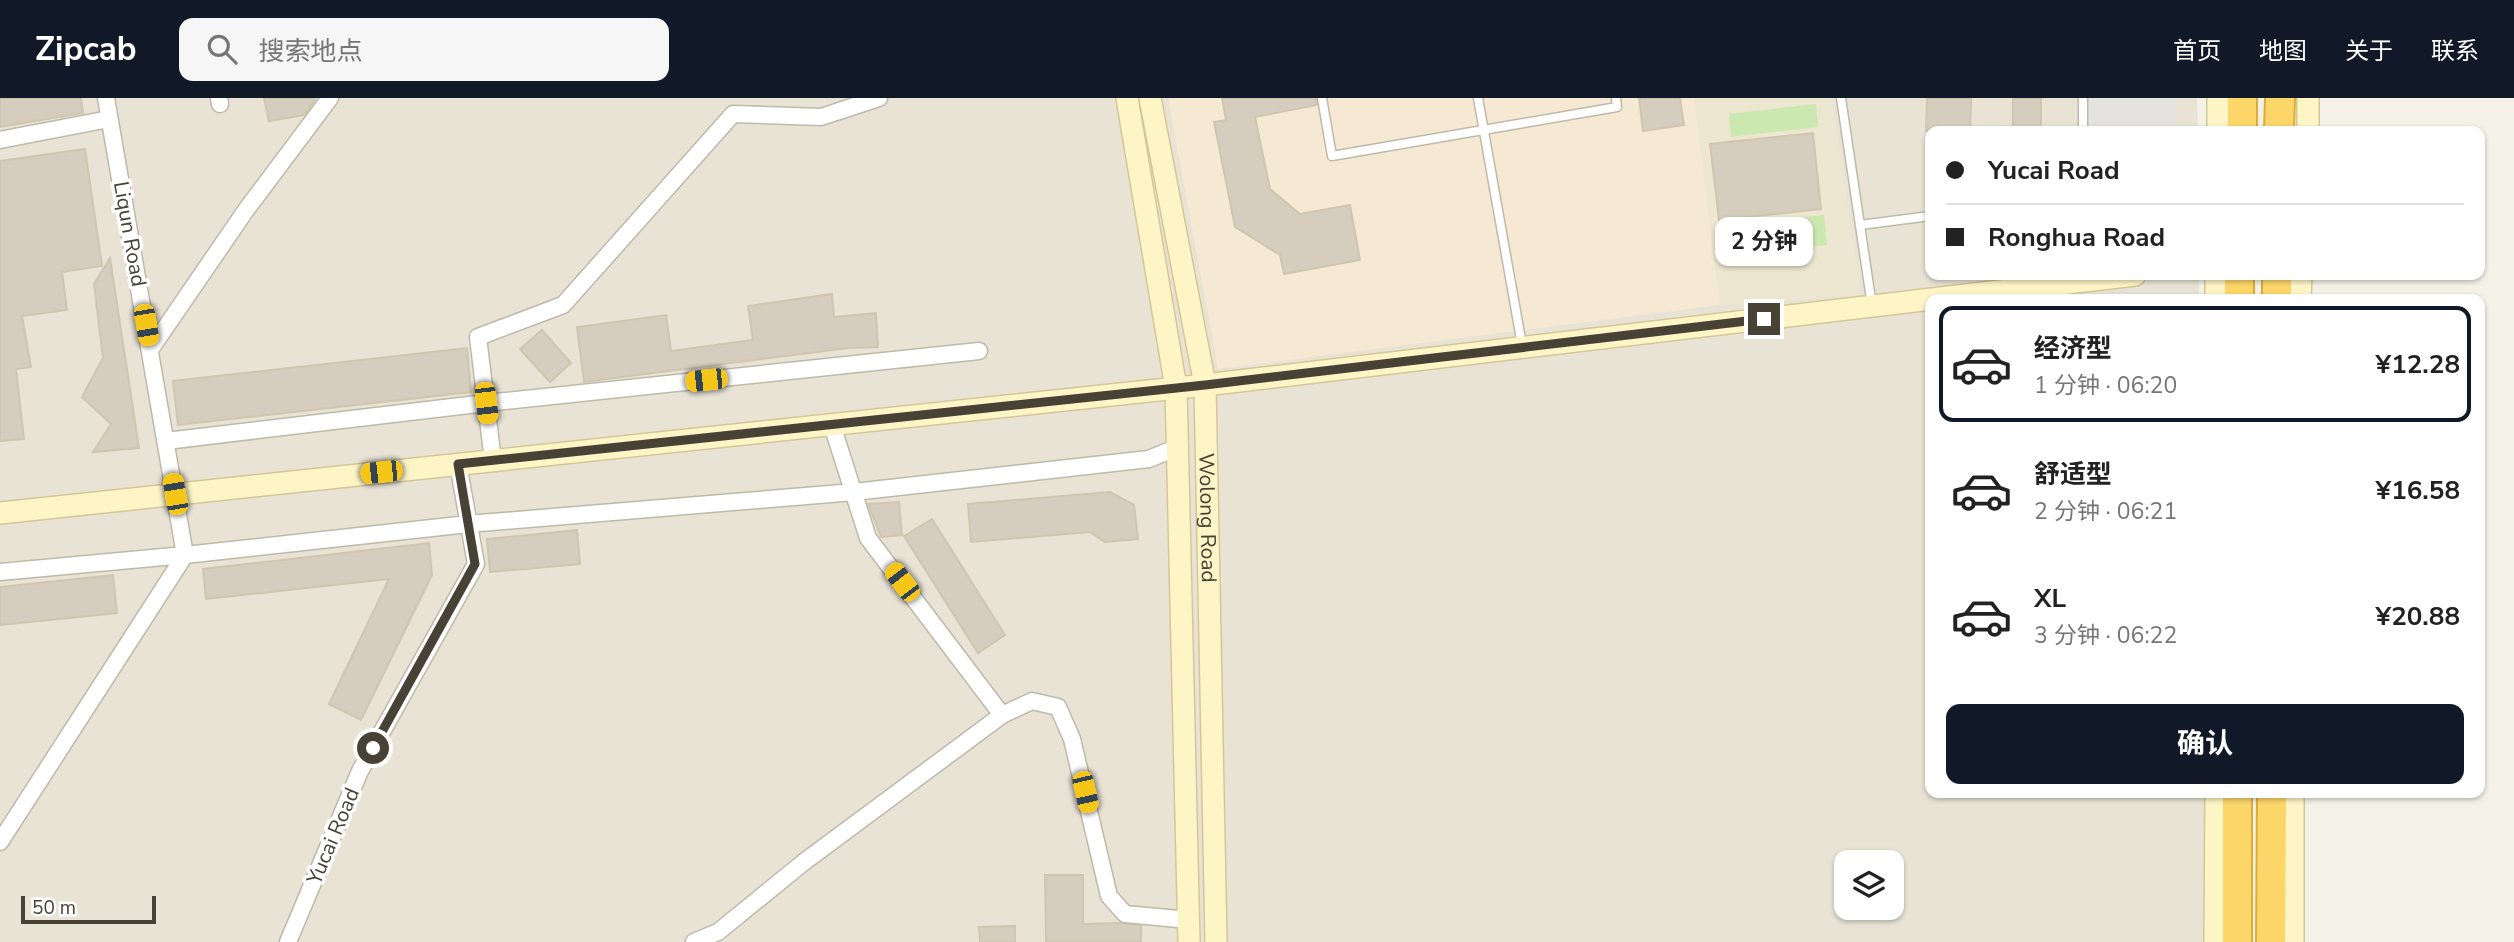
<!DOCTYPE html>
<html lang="zh">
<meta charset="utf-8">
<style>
body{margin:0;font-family:"Nunito Sans","Noto Sans SC",sans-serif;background:#f6f6f6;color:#222;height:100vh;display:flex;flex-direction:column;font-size:26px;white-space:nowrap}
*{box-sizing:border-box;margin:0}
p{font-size:23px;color:#767676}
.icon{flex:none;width:38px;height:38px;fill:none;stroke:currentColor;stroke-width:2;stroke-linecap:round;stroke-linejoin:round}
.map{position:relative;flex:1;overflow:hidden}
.sheet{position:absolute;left:1925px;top:196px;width:560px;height:504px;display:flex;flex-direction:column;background:#fff;border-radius:14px;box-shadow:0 2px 5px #0004}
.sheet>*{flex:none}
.hud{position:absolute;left:1925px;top:28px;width:560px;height:154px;border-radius:14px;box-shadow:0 2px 5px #0004;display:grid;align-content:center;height:154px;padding:0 21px;background:#fff}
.controls{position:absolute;left:1834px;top:752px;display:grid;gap:14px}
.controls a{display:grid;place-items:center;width:70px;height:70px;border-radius:14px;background:#fff;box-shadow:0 2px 5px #0004;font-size:35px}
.scale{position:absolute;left:21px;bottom:18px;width:135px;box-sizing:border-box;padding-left:7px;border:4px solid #474136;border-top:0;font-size:19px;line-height:24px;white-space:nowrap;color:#474136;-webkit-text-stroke:5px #fff;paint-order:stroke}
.end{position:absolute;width:32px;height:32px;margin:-16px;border:9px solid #474136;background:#fff;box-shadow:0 0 0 4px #fff}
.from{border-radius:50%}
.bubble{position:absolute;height:49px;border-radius:14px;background:#fff;box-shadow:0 2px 5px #0004;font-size:23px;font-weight:700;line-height:49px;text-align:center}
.car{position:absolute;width:21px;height:42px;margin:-21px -10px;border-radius:9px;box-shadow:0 0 5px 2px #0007;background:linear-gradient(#f5c518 24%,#345 0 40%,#f5c518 0 76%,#345 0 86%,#f5c518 0)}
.hud b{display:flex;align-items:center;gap:24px;height:66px;font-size:26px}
.hud b+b{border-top:2px solid #e0e0e0}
.hud i{width:18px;height:18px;background:#222}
ul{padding:12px 0 0;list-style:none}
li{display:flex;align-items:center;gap:21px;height:116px;margin:0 14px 10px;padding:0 7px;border:4px solid transparent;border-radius:14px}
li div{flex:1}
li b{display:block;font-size:26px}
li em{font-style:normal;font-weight:700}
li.selected{border-color:#111827}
li>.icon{width:63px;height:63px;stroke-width:1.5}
.action{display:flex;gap:14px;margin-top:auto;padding:14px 21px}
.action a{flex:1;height:80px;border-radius:14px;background:#111827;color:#fff;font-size:28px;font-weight:700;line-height:80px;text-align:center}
header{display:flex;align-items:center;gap:42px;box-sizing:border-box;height:98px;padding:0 35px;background:#111827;color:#fff}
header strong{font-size:33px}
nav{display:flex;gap:38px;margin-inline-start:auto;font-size:24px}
.search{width:490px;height:63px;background:#f6f6f6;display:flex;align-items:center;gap:18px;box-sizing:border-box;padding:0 24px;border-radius:14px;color:#767676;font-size:26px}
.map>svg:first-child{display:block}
.residential{fill:#e8e3d5;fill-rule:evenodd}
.commercial{fill:#f5e9d3}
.education{fill:#ede7d1}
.green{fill:#cbe8b0}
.parking{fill:#e5e3df}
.building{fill:#d5cdbd;stroke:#d0c6b0;stroke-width:2}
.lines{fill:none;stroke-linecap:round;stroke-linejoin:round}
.lane-casing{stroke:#bfb9aa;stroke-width:11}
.street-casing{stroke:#bfb9aa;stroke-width:19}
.secondary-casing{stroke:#d4c797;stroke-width:24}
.highway-casing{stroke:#ddac38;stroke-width:32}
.lane{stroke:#fff;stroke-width:8}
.street{stroke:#fff;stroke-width:16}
.secondary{stroke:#fef5c7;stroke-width:21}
.highway{stroke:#fdd669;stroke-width:28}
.route{stroke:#474136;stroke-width:9}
.labels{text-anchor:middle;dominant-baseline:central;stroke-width:7;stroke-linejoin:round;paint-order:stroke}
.street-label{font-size:21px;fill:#474136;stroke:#fff}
</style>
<header>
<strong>Zipcab</strong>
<div class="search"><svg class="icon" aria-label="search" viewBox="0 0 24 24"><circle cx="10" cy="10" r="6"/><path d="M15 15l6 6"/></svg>搜索地点</div>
<nav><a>首页</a><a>地图</a><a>关于</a><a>联系</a></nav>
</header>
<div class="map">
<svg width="2514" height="844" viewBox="0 0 2514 844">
<rect width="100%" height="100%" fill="#f4f1e7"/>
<!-- residential -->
<path class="residential" d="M0 0H2197L2198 33H1930V177H2199V201H1930V695H2204L2205 844H0ZM1846 765H1892V810H1846Z"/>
<!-- commercial -->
<path class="commercial" d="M1168 0H1694L1720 207 1218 271Z"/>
<!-- education -->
<path class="education" d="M1694 0H1832L1861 197 1720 207Z"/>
<!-- green -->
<path class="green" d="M1816 6 1818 29 1731 39 1729 16Z
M1824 117 1827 147 1722 159 1719 128Z"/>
<!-- parking -->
<path class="parking" d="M2083 0H2176V33H2083Z"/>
<!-- building -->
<path class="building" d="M0 0H81L83 15 0 29Z
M264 0H315V2L304 17 269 23Z
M1222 0H1316L1317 7 1255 19 1270 91 1300 116 1350 107 1360 162 1284 176 1280 157 1235 129 1214 24 1226 22Z
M1639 0H1680L1684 27 1643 33Z
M1927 0H1971L1970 33H1926Z
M2013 0H2041V33H2013Z
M1813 35 1821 111 1719 122 1710 46Z
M85 51 102 168 62 174 67 212 22 218 31 269 16 271 24 341 0 343V63Z
M110 160 139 350 93 354 111 326 82 299 103 260 94 186Z
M832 196 834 219 876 215 878 249 848 250 584 284 577 229 666 217 671 253 753 242 748 208Z
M542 232 571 265 550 284 520 251Z
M467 250 471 294 178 327 173 283Z
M1110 394 1134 407 1138 441 1105 444 1090 434 971 444 968 406Z
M899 404 902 437 881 439 868 406Z
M932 421 1005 537 978 555 904 438Z
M577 432 580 466 490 474 487 441Z
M429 445 432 477 361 622 329 606 389 481 206 501 203 471Z
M113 477 117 515 0 527V489Z
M1045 777H1083V826L1120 825 1141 828V844H1046Z
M1015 828V844H980L979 829Z"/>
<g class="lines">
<defs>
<path id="lane" d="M1322 0 1332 58 1617 9 1616 0
M1478 0 1522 247
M1841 0 1872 208
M2083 33V0
M1860 127 1930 118"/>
<path id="street" d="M219 0 220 6
M0 42 109 21
M150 252 246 112 330 0
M166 343 486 305 979 253
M493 363 478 239 563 207 733 16 821 19 879 0
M0 474 185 457 468 426 854 394 1149 361 1178 349
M1002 617 1032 603 1058 609 1072 641 1109 798 1125 816 1189 822
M0 744 185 457 106 0
M288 844 360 673 476 466 458 366
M694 844 718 834 804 764 1002 617 868 440 832 327"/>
<g id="secondary">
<path d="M1127 0 1176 290 1189 844"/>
<path id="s1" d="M1150 0 1205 287 1216 844"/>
<path d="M2218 33V0"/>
<path d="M2308 33V0"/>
<path d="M2216 201V177"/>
<path d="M2300 201 2301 177"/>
<path d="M0 415 1205 287 2135 177"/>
<path d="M2215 844 2216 695"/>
<path d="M2293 844V695"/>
</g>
<path id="highway" d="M2242 33V0
M2279 33 2280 0
M2239 201V177
M2277 201V177
M2237 844V695
M2271 844 2272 695"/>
</defs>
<!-- lane casing -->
<use href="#lane" class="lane-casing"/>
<!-- street casing -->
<use href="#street" class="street-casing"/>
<!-- secondary casing -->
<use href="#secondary" class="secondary-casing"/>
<!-- highway casing -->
<use href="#highway" class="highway-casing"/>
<!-- lane -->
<use href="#lane" class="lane"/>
<!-- street -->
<use href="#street" class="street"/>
<!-- secondary -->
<use href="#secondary" class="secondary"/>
<!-- highway -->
<use href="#highway" class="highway"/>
</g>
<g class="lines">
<!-- route -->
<path class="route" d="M373 650 475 466 458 366 1205 287 1764 221"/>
</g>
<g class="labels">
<!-- street labels -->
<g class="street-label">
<text transform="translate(130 136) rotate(80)">Liqun Road</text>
<text stroke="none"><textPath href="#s1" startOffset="425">Wolong Road</textPath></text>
<text transform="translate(333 738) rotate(-67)">Yucai Road</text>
</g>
</g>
</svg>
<div class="controls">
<a><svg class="icon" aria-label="layers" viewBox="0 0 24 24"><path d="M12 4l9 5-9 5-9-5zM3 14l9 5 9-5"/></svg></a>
</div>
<div class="scale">50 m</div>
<i class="end from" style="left:373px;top:650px"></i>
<i class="end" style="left:1764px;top:221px"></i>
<div class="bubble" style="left:1715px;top:119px;width:98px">2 分钟</div>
<i class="car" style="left:146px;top:227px;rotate:170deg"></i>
<i class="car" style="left:706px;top:282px;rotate:264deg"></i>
<i class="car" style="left:486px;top:305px;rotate:173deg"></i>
<i class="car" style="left:381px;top:374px;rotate:264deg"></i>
<i class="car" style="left:175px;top:396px;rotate:350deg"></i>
<i class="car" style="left:902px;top:484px;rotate:323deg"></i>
<i class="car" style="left:1085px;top:694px;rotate:167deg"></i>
<div class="hud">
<b><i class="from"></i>Yucai Road</b>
<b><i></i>Ronghua Road</b>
</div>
<section class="sheet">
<ul>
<li class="selected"><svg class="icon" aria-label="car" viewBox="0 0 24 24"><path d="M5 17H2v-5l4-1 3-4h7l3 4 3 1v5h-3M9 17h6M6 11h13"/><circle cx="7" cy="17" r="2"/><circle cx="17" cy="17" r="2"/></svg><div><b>经济型</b><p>1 分钟 · 06:20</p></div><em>¥12.28</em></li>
<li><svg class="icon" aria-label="car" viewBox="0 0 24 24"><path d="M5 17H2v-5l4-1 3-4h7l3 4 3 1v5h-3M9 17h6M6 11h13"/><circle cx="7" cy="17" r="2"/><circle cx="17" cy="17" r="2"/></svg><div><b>舒适型</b><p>2 分钟 · 06:21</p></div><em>¥16.58</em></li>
<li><svg class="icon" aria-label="car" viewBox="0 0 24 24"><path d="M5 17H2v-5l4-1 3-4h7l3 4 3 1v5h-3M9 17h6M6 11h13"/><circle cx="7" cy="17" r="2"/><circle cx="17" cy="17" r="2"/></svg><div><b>XL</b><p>3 分钟 · 06:22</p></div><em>¥20.88</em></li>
</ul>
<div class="action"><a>确认</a></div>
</section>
</div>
